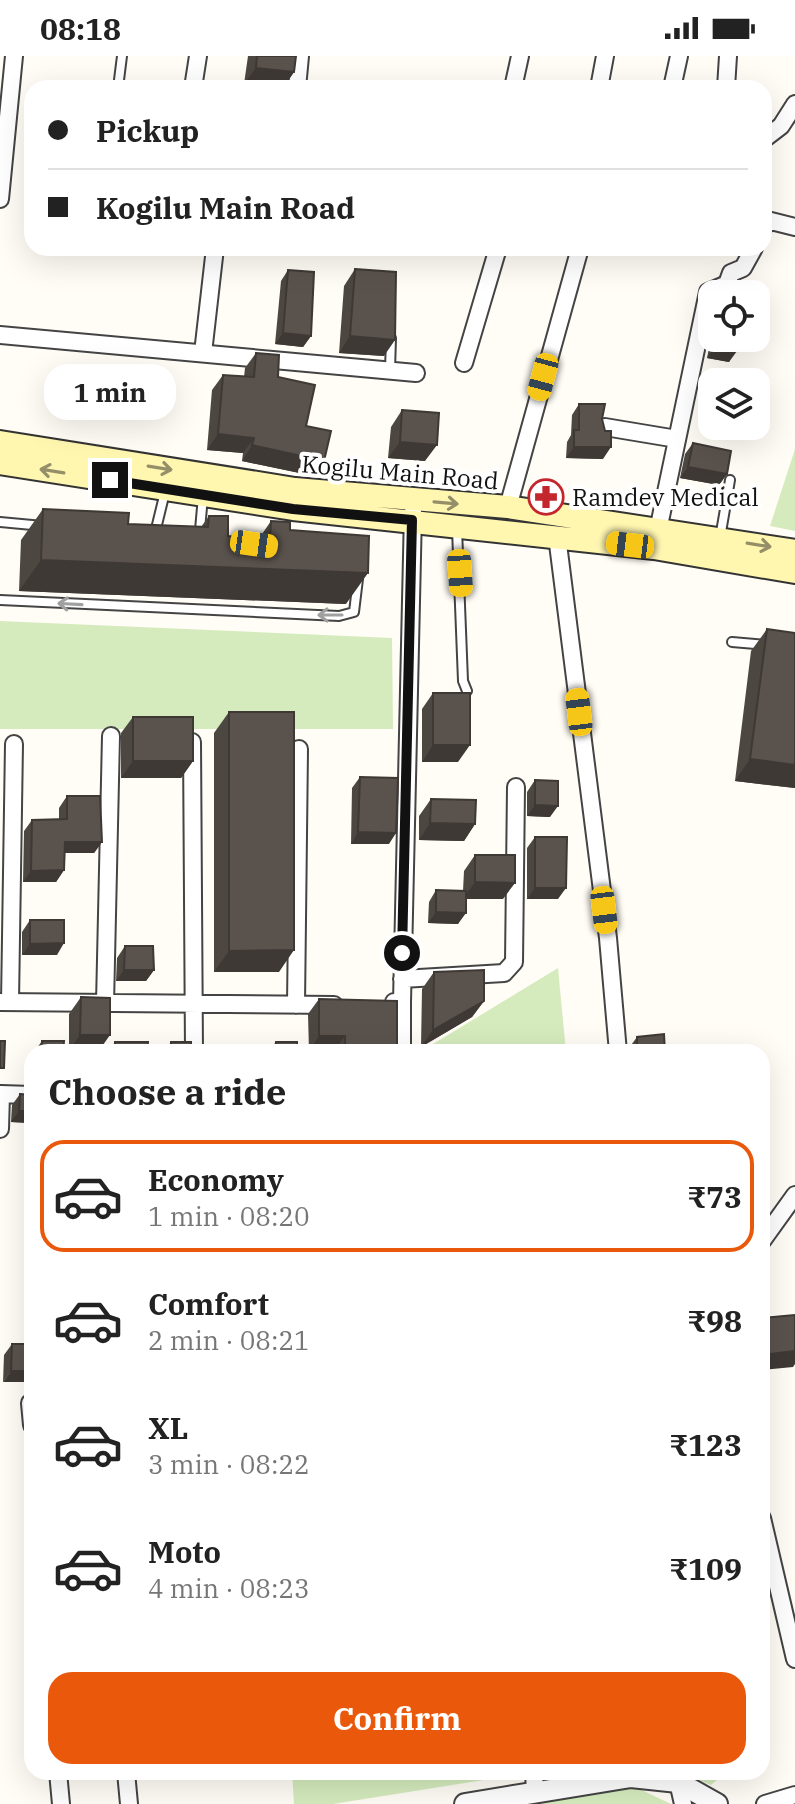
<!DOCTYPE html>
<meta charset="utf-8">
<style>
body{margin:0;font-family:"IBM Plex Serif",serif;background:#f2f2f2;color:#222;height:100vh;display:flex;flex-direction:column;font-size:30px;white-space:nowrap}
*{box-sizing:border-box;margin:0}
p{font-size:26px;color:#767676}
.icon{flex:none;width:44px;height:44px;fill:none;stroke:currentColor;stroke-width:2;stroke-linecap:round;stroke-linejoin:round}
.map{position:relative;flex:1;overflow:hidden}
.side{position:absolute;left:24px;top:988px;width:746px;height:736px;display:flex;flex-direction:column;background:#fff;border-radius:24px;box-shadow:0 8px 32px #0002}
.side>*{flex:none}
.hud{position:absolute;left:24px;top:24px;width:748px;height:176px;border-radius:24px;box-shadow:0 8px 32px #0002;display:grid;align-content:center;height:176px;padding:0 24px;background:#fff}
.tools{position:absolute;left:698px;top:224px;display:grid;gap:16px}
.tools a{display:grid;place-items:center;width:72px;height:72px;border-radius:16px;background:#fff;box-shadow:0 8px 32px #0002;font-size:40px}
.end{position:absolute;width:36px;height:36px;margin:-18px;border:10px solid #111;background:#fff;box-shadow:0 0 0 4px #fff}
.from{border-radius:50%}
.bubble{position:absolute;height:56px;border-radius:24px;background:#fff;box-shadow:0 8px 32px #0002;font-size:26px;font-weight:700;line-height:56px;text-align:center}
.car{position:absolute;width:24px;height:48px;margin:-24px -12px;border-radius:10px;box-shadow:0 0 6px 2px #0007;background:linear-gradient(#f5c518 24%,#345 0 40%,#f5c518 0 76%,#345 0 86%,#f5c518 0)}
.hud b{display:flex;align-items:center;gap:28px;height:76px;font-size:30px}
.hud b+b{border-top:2px solid #e0e0e0}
.hud i{width:20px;height:20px;background:#222}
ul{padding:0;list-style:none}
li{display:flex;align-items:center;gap:24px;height:112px;margin:0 16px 12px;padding:0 8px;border:4px solid transparent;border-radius:24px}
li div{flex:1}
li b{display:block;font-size:30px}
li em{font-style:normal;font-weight:700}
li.on{border-color:#ea580c}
li>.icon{width:72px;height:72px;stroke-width:1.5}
h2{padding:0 24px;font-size:36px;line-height:96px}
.cta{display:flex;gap:16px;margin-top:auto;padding:16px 24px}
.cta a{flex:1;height:92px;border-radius:24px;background:#ea580c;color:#fff;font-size:32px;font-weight:700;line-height:92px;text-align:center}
.status{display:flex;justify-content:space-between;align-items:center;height:56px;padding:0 40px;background:#fff;direction:ltr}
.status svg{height:22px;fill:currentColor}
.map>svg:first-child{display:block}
.green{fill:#d5ebbd}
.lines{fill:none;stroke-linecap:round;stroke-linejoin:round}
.service-casing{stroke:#444;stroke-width:12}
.minor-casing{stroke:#444;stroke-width:20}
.tertiary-casing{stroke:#444;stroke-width:24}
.secondary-casing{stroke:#333;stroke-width:26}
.service{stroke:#fff;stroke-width:8}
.minor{stroke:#fff;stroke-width:16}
.tertiary{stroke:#fff;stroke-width:20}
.secondary{stroke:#fff6b0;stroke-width:22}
.wall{fill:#4d4742}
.shaded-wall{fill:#3f3936}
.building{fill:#5a524d;stroke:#3f3936;stroke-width:2}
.oneway{stroke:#948f68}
.oneway2{stroke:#a0a0a0}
.route{stroke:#111;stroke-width:10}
.labels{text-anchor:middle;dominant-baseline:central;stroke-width:8;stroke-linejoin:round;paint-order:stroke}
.street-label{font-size:24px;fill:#111;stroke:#fff}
.poi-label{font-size:24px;fill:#111;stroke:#fff;text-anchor:start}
</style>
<div class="status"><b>08:18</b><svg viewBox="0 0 49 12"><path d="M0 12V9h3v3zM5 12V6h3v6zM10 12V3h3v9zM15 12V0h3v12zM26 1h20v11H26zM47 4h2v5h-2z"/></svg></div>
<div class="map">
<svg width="795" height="1748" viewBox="0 0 795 1748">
<rect width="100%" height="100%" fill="#fffdf5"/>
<!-- green -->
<path class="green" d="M795 393V475L770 470Z
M0 565 392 582 393 673H0Z
M558 912 566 996H420Z
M292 1716H490V1723L333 1748H294Z
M677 1716H726L711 1729Z
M633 1730 671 1748H519Z"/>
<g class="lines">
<defs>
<path id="service" d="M118 32 122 0
M390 314 391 282
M203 440 200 474 205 480
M0 466 43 470
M457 473 463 625 467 635
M155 477 165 436
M720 482 730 424
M0 544 339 560 354 556 358 523
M732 586 766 589"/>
<path id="minor" d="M193 32 198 0
M297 32 300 0
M513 32 520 0
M599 32 605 0
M672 32 679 0
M726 32 728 0
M764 83 781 70 795 48
M0 143 14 0
M764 171 767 164 795 171
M0 279 416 317
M203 297 215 192
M464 307 498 192
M605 371 677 383
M508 451 580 192
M557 480 608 882 618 996
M656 484 708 236 727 228 731 217 743 212 754 192
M192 686 194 996
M402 923 504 917 514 906 516 731
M0 946 334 949
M10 946 14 688
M394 946H402V994
M402 946 413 456
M105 948 111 680
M296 949 299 693
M0 1073 1 1038 32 1039
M762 1185 795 1139
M30 1347 32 1369
M762 1462 795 1603
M58 1716 61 1748
M126 1716 129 1748
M534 1716 535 1737
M678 1726 683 1748
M765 1748 795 1739"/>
<path id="tertiary" d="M465 1748 631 1721 678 1726 717 1748"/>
<path id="secondary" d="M0 386 295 433 508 451 795 495
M0 407 293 453 654 492 795 516"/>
</defs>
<!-- service casing -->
<use href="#service" class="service-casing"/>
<!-- minor casing -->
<use href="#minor" class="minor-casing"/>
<!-- tertiary casing -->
<use href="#tertiary" class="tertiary-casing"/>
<!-- secondary casing -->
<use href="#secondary" class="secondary-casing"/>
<!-- service -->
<use href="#service" class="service"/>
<!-- minor -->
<use href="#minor" class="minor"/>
<!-- tertiary -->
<use href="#tertiary" class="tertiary"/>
<!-- secondary -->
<use href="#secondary" class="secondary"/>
</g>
<!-- wall -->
<path class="wall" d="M248 0H296L294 16 283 32 244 28Z
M32 76V110H29Z
M355 213 384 300 339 297 344 230Z
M288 214 311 280 303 291 275 288 281 225Z
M712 278V282H739L729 306 707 302Z
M256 297 278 321 306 370 324 405 314 420 242 405 243 397 207 394 212 334 223 319 244 321 245 312Z
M579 348 602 363 605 375 603 403 566 402 567 386 571 379 572 359Z
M402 354 425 405 388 402 391 371Z
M693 387 727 418 719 429 680 422 685 398Z
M43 453 128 468 201 471 209 460 228 480 260 481 271 465 290 474 346 548 19 535 21 484Z
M767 573 795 577V732L735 725 751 595Z
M433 637 458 706H422V653Z
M229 656 279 916H214V677Z
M133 661 193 705 181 722H121V677Z
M360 721 389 788H351L352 732Z
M535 724 550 761 527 760V736Z
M67 740 102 786 94 797H64V814L56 826H23L24 775 32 764 59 763V752Z
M431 743 475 768 464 785 419 784V760Z
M535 781 558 843H527V792Z
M475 799 503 843H466L458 868 428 867 429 846 436 834 463 835 464 815Z
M30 864 57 899H22V876Z
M125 890 154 914 146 925H116L117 902Z
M434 916 484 945 472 961 421 991 422 933Z
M81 941 98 996 69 995V958Z
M319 943 397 996 309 995 308 958Z
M637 981 665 996H629V992Z
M42 985 63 996H34Z
M115 986 147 996H108Z
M171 986 191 996H164Z
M276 986 297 996H268Z
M20 1038 32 1039V1064L30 1067 11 1066 12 1049Z
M12 1288H32L3 1326 4 1299Z"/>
<!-- shaded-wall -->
<path class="shaded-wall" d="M256 12 294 16 283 32 244 28Z
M283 277 311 280 303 291 275 288Z
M350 280 395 284 384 300 339 297Z
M715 291 737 295 729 306 707 302Z
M218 378 254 382 243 397 207 394Z
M400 386 437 389 425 405 388 402Z
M252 389 324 405 314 420 242 405Z
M574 391H611L603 403 566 402Z
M688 411 727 418 719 429 680 422Z
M41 504 368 517 346 548 19 535Z
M433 689H470L458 706H422Z
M750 703 795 709V732L735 725Z
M133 705H193L181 722H121Z
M535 749 558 750 550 761 527 760Z
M430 767 475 768 464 785 419 784Z
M358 776 396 777 389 788H351Z
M65 786H102L94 797H57Z
M64 814 56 826H23L31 815Z
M475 826 515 827 503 843H463Z
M535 832H566L558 843H527Z
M436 856 466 857 458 868 428 867Z
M64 887 57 899H22L30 888Z
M294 894 279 916H214L229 895Z
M124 914H154L146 925H116Z
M484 945 472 961 421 991 433 974Z
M80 979H110L98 996 69 995Z
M319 980H345L334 995H309Z
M19 1055H32V1064L30 1067 11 1066Z
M795 1295V1308L793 1311 762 1314V1299Z
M11 1315H32V1326H3Z
M501 1716H525L523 1719 498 1720Z"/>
<!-- building -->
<path class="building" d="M257 0H296L294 16 256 12Z
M355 213 396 216 395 284 350 280Z
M288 214 314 216 311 280 283 277Z
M717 282H739L737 295 715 291Z
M256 297 279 299 278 321 315 329 306 370 331 375 324 405 252 389 254 382 218 378 223 319 254 321Z
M579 348H605L602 363 605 375H611V391H574V374H579Z
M402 354 439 357 437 389 400 386Z
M693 387 731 395 727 418 688 411Z
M43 453 129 457 128 468 208 471 209 460H228V480L270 481 271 465 290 466V474L369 480 368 517 41 504Z
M767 573 795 577V709L750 703Z
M433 637H470V689H433Z
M229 656H294V894L229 895Z
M133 661H193V705H133Z
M360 721 398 722 396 777 358 776Z
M535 724 558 725V750L535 749Z
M67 740H100L102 786H65L64 814 31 815 32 764 67 763Z
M431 743 476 744 475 768 430 767Z
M535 781H567L566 832H535Z
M475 799H515V827L475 826Z
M436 834 466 835V857L436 856Z
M30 864H64V887L30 888Z
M125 890H153L154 914H124Z
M484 914V945L433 974 434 916Z
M81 941 110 942V979H80Z
M319 943 397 945V996H345V980H319Z
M664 978 665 996H637V981Z
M0 985H5L4 1012H0Z
M42 985H64L63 996H42Z
M115 986H148L147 996H115Z
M171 986H191V996H171Z
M276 986H297V996H275Z
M20 1038 32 1039V1055H19Z
M795 1259V1295L762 1299V1262Z
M12 1288H32V1315H11Z"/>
<!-- one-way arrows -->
<defs><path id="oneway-shaft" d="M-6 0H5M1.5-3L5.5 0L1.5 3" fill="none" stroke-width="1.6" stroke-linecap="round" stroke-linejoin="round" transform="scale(2)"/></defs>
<g class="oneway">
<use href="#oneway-shaft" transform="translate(160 412) rotate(9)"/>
<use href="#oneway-shaft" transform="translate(52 415) rotate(-171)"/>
<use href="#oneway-shaft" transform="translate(446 447) rotate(5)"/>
<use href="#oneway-shaft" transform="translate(759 489) rotate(9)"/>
</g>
<g class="oneway2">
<use href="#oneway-shaft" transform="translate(70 548) rotate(-177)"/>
<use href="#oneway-shaft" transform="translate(330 559) rotate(180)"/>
</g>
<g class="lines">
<!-- route -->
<path class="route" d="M110 424 293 453 412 464 402 897"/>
</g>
<!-- icons -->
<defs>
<symbol id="pharmacy-ring" viewBox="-11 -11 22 22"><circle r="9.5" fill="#fff" stroke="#c4262e" stroke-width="1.5"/><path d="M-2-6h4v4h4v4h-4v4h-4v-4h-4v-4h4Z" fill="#c4262e"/></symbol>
</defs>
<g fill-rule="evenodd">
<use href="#pharmacy-ring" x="526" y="421" width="40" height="40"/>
</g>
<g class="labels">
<!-- street labels -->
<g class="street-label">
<text transform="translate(400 416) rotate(5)">Kogilu Main Road</text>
</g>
<!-- poi labels -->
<g class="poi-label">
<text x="572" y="441">Ramdev Medical</text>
</g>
</g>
</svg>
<div class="tools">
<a><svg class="icon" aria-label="locate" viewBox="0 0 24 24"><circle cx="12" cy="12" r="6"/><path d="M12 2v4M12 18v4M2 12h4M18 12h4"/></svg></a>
<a><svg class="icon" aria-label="layers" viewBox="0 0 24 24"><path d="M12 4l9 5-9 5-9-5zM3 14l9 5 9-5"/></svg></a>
</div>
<i class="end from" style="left:402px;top:897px"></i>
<i class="end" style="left:110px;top:424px"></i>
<div class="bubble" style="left:44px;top:308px;width:132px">1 min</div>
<i class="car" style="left:543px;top:321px;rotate:195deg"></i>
<i class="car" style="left:254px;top:488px;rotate:98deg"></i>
<i class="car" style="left:630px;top:489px;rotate:277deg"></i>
<i class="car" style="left:460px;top:517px;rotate:176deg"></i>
<i class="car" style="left:579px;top:656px;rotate:353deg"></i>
<i class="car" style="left:604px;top:854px;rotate:173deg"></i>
<div class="hud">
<b><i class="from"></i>Pickup</b>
<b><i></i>Kogilu Main Road</b>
</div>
<section class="side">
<h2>Choose a ride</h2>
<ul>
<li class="on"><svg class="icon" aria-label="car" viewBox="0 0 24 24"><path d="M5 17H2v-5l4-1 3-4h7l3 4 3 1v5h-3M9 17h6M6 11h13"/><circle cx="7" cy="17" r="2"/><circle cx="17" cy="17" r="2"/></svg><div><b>Economy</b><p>1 min · 08:20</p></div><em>₹73</em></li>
<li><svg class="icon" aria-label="car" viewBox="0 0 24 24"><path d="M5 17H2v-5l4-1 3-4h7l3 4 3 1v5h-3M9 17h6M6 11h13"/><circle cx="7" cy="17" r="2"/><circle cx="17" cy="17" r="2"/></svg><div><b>Comfort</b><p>2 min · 08:21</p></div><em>₹98</em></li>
<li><svg class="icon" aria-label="car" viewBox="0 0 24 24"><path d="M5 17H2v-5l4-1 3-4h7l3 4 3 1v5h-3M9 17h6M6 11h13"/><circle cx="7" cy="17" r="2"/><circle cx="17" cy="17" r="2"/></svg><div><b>XL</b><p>3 min · 08:22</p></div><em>₹123</em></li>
<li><svg class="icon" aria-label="car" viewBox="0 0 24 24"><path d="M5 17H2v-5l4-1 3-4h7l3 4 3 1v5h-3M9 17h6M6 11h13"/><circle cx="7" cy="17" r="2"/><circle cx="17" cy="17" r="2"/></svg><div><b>Moto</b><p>4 min · 08:23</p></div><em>₹109</em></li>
</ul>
<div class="cta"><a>Confirm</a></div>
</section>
</div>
